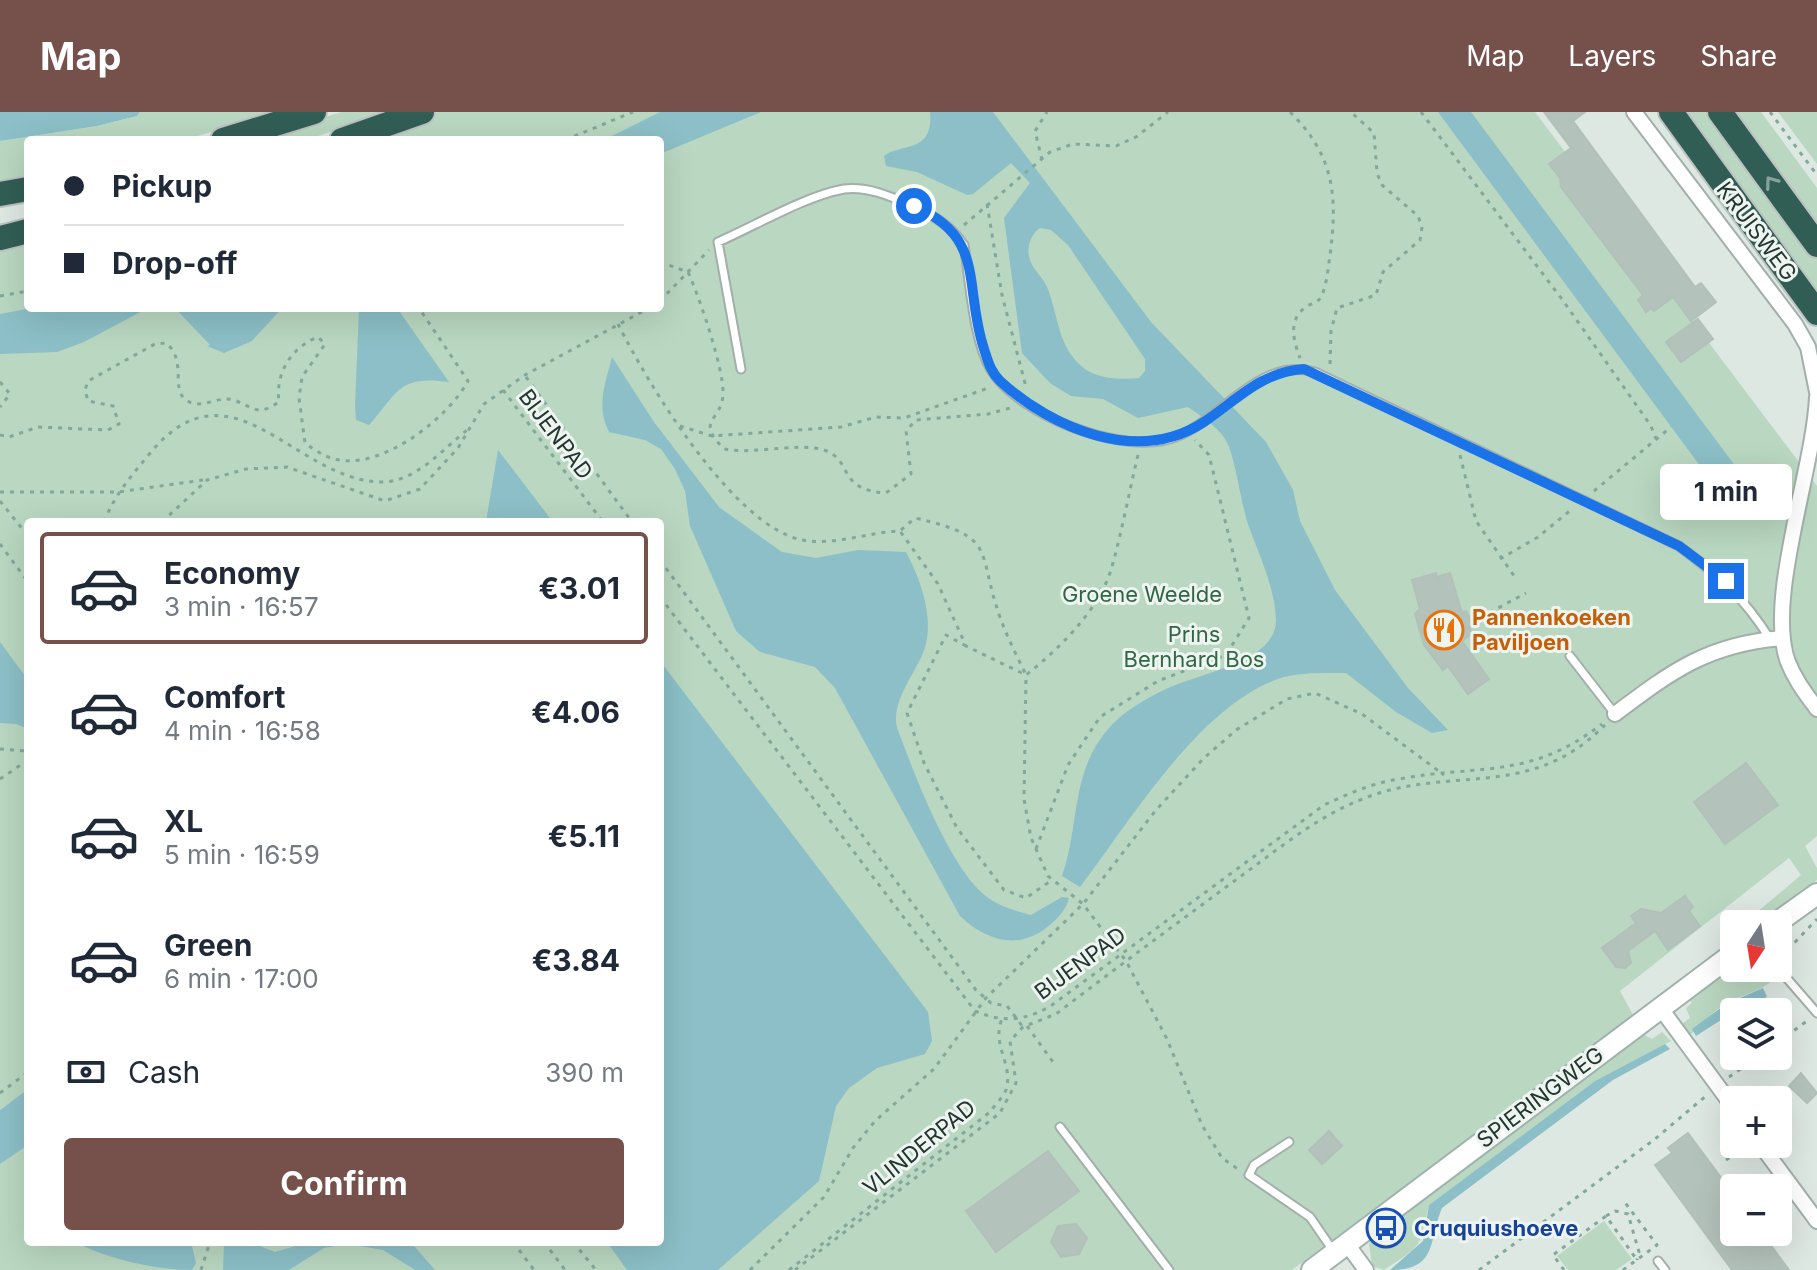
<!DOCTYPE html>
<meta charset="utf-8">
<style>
body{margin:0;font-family:Inter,sans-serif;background:#f2f2f3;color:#1f2937;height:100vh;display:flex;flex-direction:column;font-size:30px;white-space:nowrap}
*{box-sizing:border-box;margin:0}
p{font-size:26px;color:#747a83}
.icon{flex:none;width:44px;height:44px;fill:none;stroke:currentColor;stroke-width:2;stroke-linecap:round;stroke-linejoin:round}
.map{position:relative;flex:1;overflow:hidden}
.drawer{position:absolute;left:24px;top:406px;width:640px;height:728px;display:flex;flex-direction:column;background:#fff;border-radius:8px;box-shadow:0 8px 32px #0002}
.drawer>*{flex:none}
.top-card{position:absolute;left:24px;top:24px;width:640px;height:176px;border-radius:8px;box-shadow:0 8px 32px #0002;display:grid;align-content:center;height:176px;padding:0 40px;background:#fff}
.needle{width:52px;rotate:192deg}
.tools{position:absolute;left:1720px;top:798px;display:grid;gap:16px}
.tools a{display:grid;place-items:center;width:72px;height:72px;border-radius:8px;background:#fff;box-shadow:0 8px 32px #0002;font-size:40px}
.end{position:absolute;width:36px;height:36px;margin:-18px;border:10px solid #1a73e8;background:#fff;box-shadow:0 0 0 4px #fff}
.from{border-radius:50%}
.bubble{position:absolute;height:56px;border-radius:8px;background:#fff;box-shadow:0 8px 32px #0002;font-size:26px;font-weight:700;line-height:56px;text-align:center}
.top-card b{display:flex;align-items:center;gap:28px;height:76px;font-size:30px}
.top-card b+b{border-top:2px solid #e0e1e3}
.top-card i{width:20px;height:20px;background:#1f2937}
ul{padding:14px 0 0;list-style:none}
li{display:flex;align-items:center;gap:24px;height:112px;margin:0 16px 12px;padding:0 24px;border:4px solid transparent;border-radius:8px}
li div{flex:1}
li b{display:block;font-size:30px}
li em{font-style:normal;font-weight:700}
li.current{border-color:#76504b}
li>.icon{width:72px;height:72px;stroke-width:1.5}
.pay{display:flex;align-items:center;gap:20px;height:88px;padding:0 40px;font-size:30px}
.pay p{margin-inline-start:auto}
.button{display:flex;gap:16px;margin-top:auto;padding:16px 40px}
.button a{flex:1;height:92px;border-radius:8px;background:#76504b;color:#fff;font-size:32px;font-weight:700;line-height:92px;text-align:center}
header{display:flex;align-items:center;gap:48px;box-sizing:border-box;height:112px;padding:0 40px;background:#76504b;color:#fff}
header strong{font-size:38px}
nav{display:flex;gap:44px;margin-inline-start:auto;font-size:28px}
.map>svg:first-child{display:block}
.green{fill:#b9d7c1}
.water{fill:#8cbfc7;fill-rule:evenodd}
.building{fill:#b4c2bc;stroke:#b2c0ba;stroke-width:2}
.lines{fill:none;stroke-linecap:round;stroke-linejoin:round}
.lane-casing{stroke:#a2afaa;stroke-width:11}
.street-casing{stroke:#a2afaa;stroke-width:18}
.secondary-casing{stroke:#9fb2ab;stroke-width:24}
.highway-casing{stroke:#bdc2c1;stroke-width:28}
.path{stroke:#82a89b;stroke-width:3;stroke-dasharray:4 6;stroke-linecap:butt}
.lane{stroke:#fff;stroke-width:7}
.street{stroke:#fff;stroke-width:14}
.secondary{stroke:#fff;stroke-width:20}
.highway{stroke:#315e54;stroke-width:24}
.oneway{stroke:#86a29b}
.route{stroke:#1a73e8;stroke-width:10}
.labels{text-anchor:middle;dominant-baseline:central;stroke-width:6;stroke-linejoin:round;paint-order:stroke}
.street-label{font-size:22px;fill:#223530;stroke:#eef5f1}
.park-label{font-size:22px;fill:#316745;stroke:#eef5f1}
.food-label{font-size:22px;font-weight:bold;fill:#c56008;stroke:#eef5f1;text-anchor:start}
.transit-label{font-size:22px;font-weight:bold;fill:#164399;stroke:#eef5f1;text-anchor:start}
</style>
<header>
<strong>Map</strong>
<nav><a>Map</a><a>Layers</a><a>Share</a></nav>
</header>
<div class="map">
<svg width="1817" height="1158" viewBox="0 0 1817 1158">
<rect width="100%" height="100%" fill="#dee8e3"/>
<!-- green -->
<path class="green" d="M140 0H279L184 28H28V64L0 69V29L97 14 137 4Z
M342 0H389L306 28H246Z
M438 0H1535L1817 374V724L1805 734 1817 756V768L1759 812 1750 806 1801 763 1789 746 1620 879 1633 903 1292 1158H0V1037L28 1017V1130H660V410H28V977L0 998V136L28 129V196H660V28H364Z
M1686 0H1709L1817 147V179Z
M1733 0H1761L1817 76V114Z
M1778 0H1817V52Z
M1734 854 1766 856 1774 867C1760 880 1743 882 1727 891 1711 900 1699 915 1688 925L1683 911 1690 906 1686 896 1692 891 1689 887Z
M1662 920 1671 929 1595 969 1429 1093C1418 1137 1425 1131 1384 1158L1372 1154 1369 1132 1375 1123 1643 922 1652 927Z
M1604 1109 1632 1147 1616 1158H1568L1557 1144Z"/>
<!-- water -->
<path class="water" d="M0 0H140L137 4 97 14 0 29Z
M660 0H761L660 42V28H604Z
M930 0H993L1151 210 1266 330 1293 378 1300 409 1335 478 1408 576 1448 618 1432 621 1396 600 1346 561C1326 561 1303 560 1284 565 1201 590 1132 707 1080 775L1062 764C1080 713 1070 660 1109 616 1123 600 1145 587 1164 578 1194 562 1277 551 1276 508 1275 476 1260 445 1249 415 1241 393 1235 341 1225 327 1217 314 1201 304 1188 295L1138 306 1103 287 1071 284 1050 271 1022 241 1004 106 1030 71 1011 51 973 82 967 83 917 60 886 54 884 44C900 31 934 42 930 0ZM1040 116 1051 118 1068 133 1145 247V259L1139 266C1122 268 1099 267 1085 257 1057 236 1059 204 1047 175 1043 165 1033 158 1030 148 1026 136 1030 123 1040 116Z
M1438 0H1471L1754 379 1760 388 1755 402 1748 405 1735 401Z
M31 196H148L84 230 57 240 0 242V202Z
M175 196H282L252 229 224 241 207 234 210 233Z
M359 196H397L449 270C399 263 399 279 369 313L356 308 355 294Z
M612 245 654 310 719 395 782 440 816 446 858 438 906 440C921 468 936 510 923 541 913 565 891 590 897 616 915 663 945 745 981 780 994 793 1013 798 1031 803L1062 785 1069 786C1067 796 1059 805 1051 812 1021 839 987 830 960 804L835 576 815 555 760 540 736 519 690 414 685 379 675 357 661 337 645 328 609 320C596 294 605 273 612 245Z
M498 338 553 410H486Z
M0 530 28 568V617L16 612 0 611Z
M660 549 928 900 932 929 925 942 877 956 849 976 836 994 819 1069 718 1158H627L607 1130H660Z
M1763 876 1767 885 1735 899 1696 924 1692 917 1726 892Z
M1665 932 1670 937 1613 968 1442 1096C1428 1128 1439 1158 1390 1158L1423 1129 1429 1093 1595 969Z
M28 977V1033L0 1052V998Z
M75 1130H191L196 1151 192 1158C156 1158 107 1147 75 1130Z
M224 1130H250L275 1140 309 1130H406L415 1135 435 1158H415L383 1138 348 1132 324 1136 289 1158H223Z"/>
<!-- building -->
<path class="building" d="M1544 0H1585L1573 9 1695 175 1701 171 1716 190 1691 209 1673 185 1654 199 1651 196 1646 200 1638 188 1643 183 1561 75 1560 66 1549 52 1571 36Z
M1698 207 1713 227 1681 250 1666 230Z
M1436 461 1437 465 1450 461 1462 501 1466 499 1473 513 1469 515 1472 522 1462 529 1489 567 1468 582 1448 554 1443 558 1424 533 1415 502 1420 497 1412 468Z
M1746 651 1778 693 1725 732 1694 690Z
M1685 784 1693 795 1689 799 1700 814 1668 838 1655 819 1628 839 1631 851 1625 856 1616 855 1602 836 1636 811 1631 804 1641 797 1661 801Z
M1801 961 1817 981 1807 991 1789 974Z
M1329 1019 1342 1034 1322 1052 1309 1038Z
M1688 1021 1734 1083V1120H1761L1789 1158H1732L1707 1124 1655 1053 1672 1041 1668 1036Z
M1048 1039 1079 1079 996 1140 966 1099Z
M1076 1112 1087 1126 1079 1142 1061 1145 1051 1130 1058 1114Z"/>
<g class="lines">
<defs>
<path id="lane" d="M741 257 718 130C755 114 805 84 844 77 867 74 890 84 910 93 933 103 949 112 964 133 970 168 973 228 991 258 1019 304 1126 345 1176 325 1222 307 1260 244 1315 260L1679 434C1719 464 1743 484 1770 527
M1570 544 1615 602
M1778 856 1817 901
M1060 1015 1169 1158
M1289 1030 1254 1053 1249 1063 1310 1105 1334 1140
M1658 1149 1665 1158"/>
<path id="street" d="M1634 0 1795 212 1808 235 1817 280
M1817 285C1814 356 1765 489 1788 550 1795 568 1806 582 1817 597
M1615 602C1672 559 1708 532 1782 526
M1659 894 1734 996
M1760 1032 1817 1109
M1347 1132 1366 1158"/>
<path id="secondary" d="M1775 812 1817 782
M1312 1158 1734 841"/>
<path id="highway" d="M1671 0 1817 201
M1720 0 1817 133
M223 28 314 0
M342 28 422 0
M0 82 28 77
M0 126 28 119"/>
</defs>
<!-- lane casing -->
<use href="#lane" class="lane-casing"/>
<!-- street casing -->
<use href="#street" class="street-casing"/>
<!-- secondary casing -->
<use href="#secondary" class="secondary-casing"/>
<!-- highway casing -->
<use href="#highway" class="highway-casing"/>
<!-- path -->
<path class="path" d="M1290 0C1334 43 1338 84 1330 143 1328 156 1327 173 1321 185 1317 192 1311 191 1306 195 1287 208 1294 230 1300 246
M1421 0 1564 190 1651 314 1656 327
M1770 0 1817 63
M565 28 633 0
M1042 48 1035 19 1047 0
M987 92 1002 183 1026 275
M964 113 1050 40 1073 32 1116 34 1136 25 1168 0
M660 150 688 160C699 184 724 257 723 282 722 310 694 307 724 337 754 343 798 330 824 338 854 348 836 378 886 381L911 362 906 319 916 308 988 302 1010 296
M0 184 28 179
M660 189 709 138
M562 196H582
M618 212C648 272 733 414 802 428 834 434 869 420 900 419L938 472 966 534 1026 563
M1330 252 1331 219 1337 196 1376 183 1383 160 1420 128 1422 115 1418 104 1382 73 1377 61 1374 21 1351 0
M526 265 632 410
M0 270 10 282 0 295
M503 278 603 410
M680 314 712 324 841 315 876 305 904 306 991 275
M0 323 9 325 38 315 108 318 119 312 113 294 88 289 85 278 88 269 155 232 166 231C187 248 171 276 185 287 197 298 213 287 227 287 239 287 251 299 262 298 268 297 274 293 279 290 275 262 291 235 318 225L325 232 302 265 299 286 305 331C316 339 326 346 339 348 384 356 448 306 468 269L419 196
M1138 343C1129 380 1122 420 1111 458 1098 499 1059 537 1026 563L1024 687 1031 726 1048 764 1083 792 1126 849 1167 927 1202 1013 1222 1046 1238 1057
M1460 343 1476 409 1517 468
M1594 379 1671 315
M0 380H118L203 368
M0 389 28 424
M104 410C115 382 132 363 151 340 232 244 295 368 380 370 415 371 442 338 467 318
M162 410 207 368 246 357 287 355 385 389 420 377 458 336 484 292 525 263 649 196
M901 418 915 406C999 425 976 438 1000 505 1007 525 1017 544 1026 563
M0 432 28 470
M1500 447 1538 425 1572 397
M660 448 976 878 991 891 1007 894 1023 915
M660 485 975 899C1003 911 1026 909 1052 893L1324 693C1348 682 1372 671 1399 667 1480 652 1529 668 1602 612
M1472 510 1526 481
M966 534 946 523 907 601 924 651 957 716 1004 778 1026 786 1052 768
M0 637 28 639
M0 667 28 648
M1036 737 1068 653 1100 605 1158 569 1226 543 1249 506 1209 343 1195 328
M1781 845 1817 807
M1027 914 1053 950
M1778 930 1807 909
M1729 965 1759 944
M0 981 28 960
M1726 1048 1742 1037 1748 1038
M1606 1104 1615 1099 1628 1102 1639 1140 1637 1148
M513 1130 534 1158
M544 1130 565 1158
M573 1130 596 1158
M201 1158 210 1130
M750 1158 824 1085 853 1036 875 1009 934 957 986 886 1083 792 1156 698 1203 647 1236 618 1287 587 1315 581 1362 602 1444 663
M789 1158 990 1000C994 994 1003 985 1006 978 1014 953 991 933 1002 907
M795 1158 1000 1001 1016 971 1010 929 1023 915 1056 902C1116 856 1176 812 1237 767 1276 739 1315 706 1360 688 1448 651 1528 691 1605 613
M1479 1158 1655 1027 1707 983
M1564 1158 1553 1143 1606 1104 1637 1148
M1623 1158 1657 1133 1623 1088"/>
<!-- lane -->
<use href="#lane" class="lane"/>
<!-- street -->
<use href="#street" class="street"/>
<!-- secondary -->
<use href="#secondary" class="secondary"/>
<!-- highway -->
<use href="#highway" class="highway"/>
</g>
<!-- one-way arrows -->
<defs><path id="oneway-chevron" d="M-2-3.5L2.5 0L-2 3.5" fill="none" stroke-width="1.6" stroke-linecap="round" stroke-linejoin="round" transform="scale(2)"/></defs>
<use class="oneway" href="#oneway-chevron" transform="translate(1771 70) rotate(-126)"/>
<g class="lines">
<!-- route -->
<path class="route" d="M914 94C987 126 963 173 984 237 988 249 990 259 1000 269 1053 317 1138 353 1204 310 1238 287 1261 260 1304 257L1679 434 1726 469"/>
</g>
<!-- icons -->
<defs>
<symbol id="restaurant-ring" viewBox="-11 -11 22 22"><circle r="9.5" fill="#eef5f1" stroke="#e8710a" stroke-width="1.5"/><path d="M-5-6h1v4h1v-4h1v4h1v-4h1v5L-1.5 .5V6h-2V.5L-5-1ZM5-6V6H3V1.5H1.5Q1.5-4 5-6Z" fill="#e8710a"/></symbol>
<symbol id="bus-ring" viewBox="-11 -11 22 22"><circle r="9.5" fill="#eef5f1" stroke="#1a4fb4" stroke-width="1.5"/><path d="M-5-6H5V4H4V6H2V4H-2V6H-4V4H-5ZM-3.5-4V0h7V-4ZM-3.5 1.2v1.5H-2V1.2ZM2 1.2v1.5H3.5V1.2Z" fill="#1a4fb4"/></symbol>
</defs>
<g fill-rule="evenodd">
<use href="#restaurant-ring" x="1422" y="496" width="44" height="44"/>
<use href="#bus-ring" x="1364" y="1094" width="44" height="44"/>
</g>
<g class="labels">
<!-- street labels -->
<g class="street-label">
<text transform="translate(1757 119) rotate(53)">KRUISWEG</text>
<text transform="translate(556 322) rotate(53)">BIJENPAD</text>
<text transform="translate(1080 851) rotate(-36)">BIJENPAD</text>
<text transform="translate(1540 985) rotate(-37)">SPIERINGWEG</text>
<text transform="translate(919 1035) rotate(-39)">VLINDERPAD</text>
</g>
<!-- park labels -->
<g class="park-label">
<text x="1142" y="482">Groene Weelde</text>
<text x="1194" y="522">Prins<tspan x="1194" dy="25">Bernhard Bos</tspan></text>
</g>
<!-- food labels -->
<g class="food-label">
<text x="1472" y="505">Pannenkoeken<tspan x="1472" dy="25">Paviljoen</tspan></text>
</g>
<!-- transit labels -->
<g class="transit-label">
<text x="1414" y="1116">Cruquiushoeve</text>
</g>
</g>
</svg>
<div class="tools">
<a><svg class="needle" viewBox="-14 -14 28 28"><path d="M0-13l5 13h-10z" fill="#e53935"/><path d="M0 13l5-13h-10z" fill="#747a83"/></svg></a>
<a><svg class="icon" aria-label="layers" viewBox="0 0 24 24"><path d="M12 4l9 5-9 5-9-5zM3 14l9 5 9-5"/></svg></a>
<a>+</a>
<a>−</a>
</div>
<i class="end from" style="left:914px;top:94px"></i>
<i class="end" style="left:1726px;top:469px"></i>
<div class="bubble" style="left:1660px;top:352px;width:132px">1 min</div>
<div class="top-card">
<b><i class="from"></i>Pickup</b>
<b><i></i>Drop-off</b>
</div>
<section class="drawer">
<ul>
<li class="current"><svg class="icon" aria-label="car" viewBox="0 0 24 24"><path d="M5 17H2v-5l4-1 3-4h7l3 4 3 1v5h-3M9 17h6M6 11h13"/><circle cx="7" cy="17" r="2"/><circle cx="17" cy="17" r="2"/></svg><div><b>Economy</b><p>3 min · 16:57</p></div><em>€3.01</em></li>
<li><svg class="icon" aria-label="car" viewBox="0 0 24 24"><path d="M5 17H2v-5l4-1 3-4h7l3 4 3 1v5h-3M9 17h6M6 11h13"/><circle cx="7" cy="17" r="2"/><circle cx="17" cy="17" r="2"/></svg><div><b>Comfort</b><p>4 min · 16:58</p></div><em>€4.06</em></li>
<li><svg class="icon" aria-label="car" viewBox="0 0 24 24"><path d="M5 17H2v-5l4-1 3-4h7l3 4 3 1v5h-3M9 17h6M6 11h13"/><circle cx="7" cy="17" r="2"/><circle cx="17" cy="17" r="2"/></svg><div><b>XL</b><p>5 min · 16:59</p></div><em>€5.11</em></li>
<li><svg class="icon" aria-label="car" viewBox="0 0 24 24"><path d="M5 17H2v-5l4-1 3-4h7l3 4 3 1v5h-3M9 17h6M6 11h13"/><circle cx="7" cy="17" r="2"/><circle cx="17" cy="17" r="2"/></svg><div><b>Green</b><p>6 min · 17:00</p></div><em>€3.84</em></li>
</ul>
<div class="pay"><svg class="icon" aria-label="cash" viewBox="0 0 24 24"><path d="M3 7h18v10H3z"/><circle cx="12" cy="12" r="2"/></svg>Cash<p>390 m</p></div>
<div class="button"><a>Confirm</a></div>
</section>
</div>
